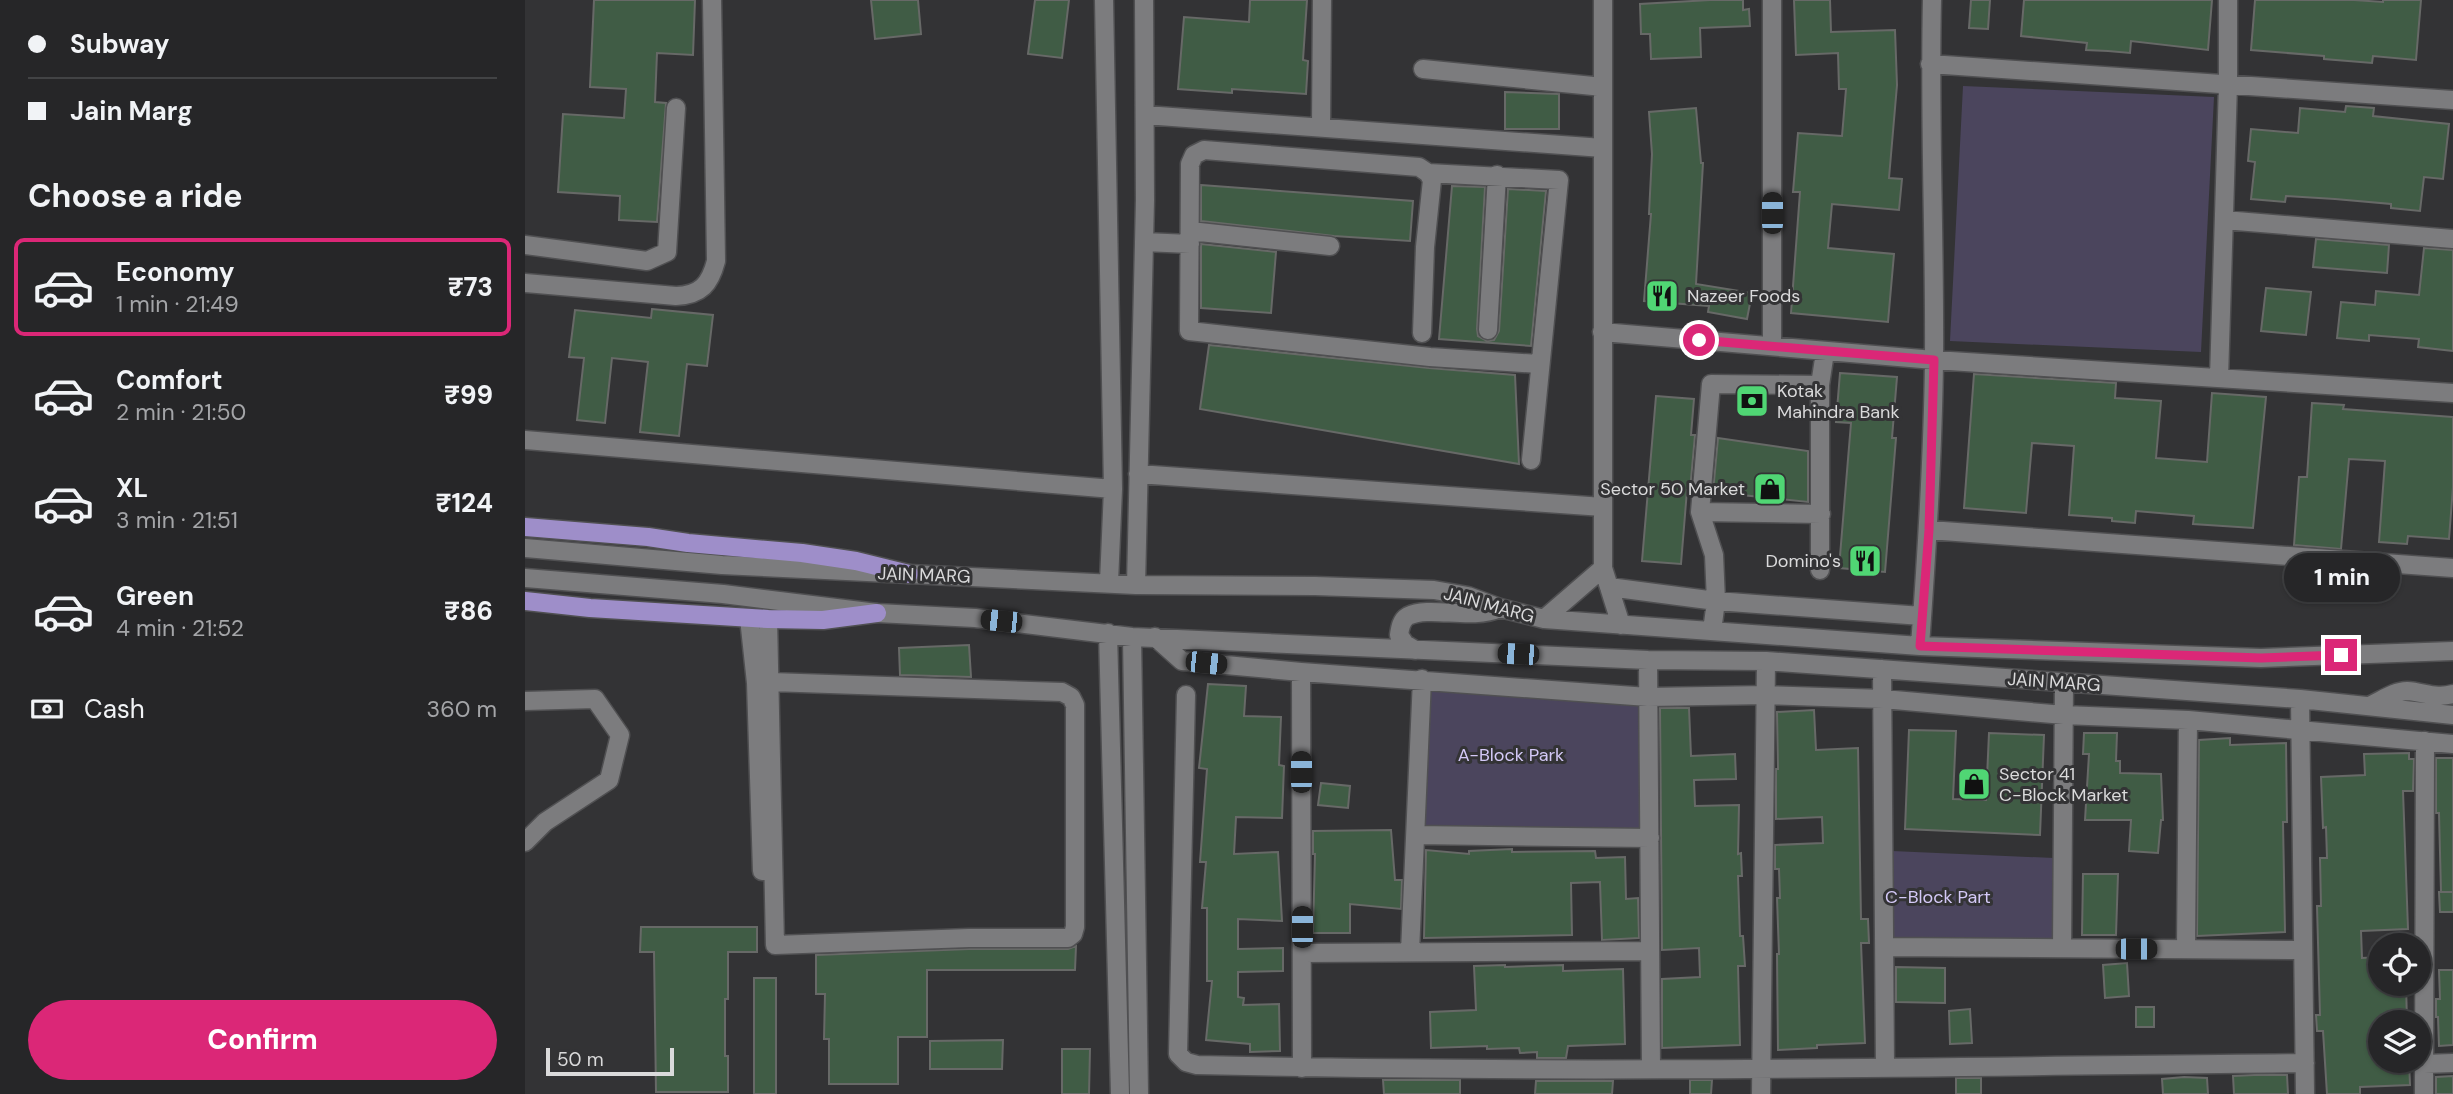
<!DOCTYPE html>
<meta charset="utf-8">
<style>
body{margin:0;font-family:"DM Sans",sans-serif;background:#323234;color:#f1f3f6;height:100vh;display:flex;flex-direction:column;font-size:26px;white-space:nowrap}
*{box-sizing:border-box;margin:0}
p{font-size:23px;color:#a4a5a8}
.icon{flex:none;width:38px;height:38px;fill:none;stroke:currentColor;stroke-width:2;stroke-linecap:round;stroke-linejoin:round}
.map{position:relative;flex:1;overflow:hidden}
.sheet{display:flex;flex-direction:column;background:#262628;width:525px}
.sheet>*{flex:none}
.guide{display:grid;align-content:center;height:154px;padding:0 28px;background:#262628}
.fabs{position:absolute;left:1843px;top:933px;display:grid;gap:14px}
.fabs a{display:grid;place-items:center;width:63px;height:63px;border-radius:50%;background:#262628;box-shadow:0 2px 5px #0004,0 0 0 2px #424345;font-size:35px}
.scale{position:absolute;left:21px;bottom:18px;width:128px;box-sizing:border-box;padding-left:7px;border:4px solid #dadadb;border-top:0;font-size:19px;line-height:24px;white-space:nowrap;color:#dadadb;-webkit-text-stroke:5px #333335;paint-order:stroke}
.end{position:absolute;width:32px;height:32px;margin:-16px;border:9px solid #db2777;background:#fff;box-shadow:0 0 0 4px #fff}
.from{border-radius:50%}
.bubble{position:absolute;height:49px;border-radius:24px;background:#262628;box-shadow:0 2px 5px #0004,0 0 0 2px #424345;font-size:23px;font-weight:800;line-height:49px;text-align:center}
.car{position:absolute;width:21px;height:42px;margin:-21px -10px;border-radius:9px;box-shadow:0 0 5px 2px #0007;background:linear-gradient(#222 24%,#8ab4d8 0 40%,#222 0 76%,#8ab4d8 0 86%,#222 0)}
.guide b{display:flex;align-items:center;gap:24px;height:66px;font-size:26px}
.guide b+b{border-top:2px solid #424345}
.guide i{width:18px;height:18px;background:#f1f3f6}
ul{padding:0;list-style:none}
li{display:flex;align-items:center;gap:21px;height:98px;margin:0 14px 10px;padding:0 14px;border:4px solid transparent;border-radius:10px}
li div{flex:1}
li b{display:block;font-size:26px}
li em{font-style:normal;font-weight:800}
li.current{border-color:#db2777}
li>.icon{width:63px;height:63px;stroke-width:1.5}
h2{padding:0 28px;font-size:32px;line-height:84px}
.pay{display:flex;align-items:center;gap:18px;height:77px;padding:0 28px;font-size:26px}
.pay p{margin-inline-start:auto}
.cta{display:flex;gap:14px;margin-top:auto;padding:14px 28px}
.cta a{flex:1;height:80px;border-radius:42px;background:#db2777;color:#fff;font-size:28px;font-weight:800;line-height:80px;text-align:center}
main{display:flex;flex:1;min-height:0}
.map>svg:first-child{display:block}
.green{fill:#4b455d}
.building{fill:#405c45;stroke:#676967;stroke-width:2}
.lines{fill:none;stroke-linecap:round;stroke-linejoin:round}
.minor-casing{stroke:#505052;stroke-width:21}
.major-casing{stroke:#505052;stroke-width:21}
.minor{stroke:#7c7c7e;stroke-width:18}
.major{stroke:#9e8ec9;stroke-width:18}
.route{stroke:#db2777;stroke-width:9}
.labels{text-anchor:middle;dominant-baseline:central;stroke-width:6;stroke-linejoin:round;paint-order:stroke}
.poi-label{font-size:18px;fill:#dadadb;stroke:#333335;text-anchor:start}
.street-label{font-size:18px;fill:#dadadb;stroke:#333335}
.park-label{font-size:18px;fill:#d4c9f7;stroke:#333335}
</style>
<main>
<section class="sheet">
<div class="guide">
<b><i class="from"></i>Subway</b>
<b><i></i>Jain Marg</b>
</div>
<h2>Choose a ride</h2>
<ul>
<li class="current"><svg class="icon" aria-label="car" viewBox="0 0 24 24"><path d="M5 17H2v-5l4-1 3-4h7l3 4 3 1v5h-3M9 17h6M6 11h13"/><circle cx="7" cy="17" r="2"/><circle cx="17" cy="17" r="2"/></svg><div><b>Economy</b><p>1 min · 21:49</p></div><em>₹73</em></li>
<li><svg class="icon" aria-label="car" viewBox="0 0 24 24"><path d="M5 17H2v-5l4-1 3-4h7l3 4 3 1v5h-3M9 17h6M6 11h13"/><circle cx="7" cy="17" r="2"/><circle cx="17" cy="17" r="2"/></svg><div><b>Comfort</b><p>2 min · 21:50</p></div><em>₹99</em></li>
<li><svg class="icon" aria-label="car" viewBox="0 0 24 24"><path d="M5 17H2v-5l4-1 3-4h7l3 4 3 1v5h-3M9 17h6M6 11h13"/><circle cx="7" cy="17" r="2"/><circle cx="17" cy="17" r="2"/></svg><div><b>XL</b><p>3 min · 21:51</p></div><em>₹124</em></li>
<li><svg class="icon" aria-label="car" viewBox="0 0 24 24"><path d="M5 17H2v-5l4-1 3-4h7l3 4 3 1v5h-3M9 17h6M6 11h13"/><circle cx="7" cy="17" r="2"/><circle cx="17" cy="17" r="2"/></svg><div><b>Green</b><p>4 min · 21:52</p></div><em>₹86</em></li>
</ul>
<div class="pay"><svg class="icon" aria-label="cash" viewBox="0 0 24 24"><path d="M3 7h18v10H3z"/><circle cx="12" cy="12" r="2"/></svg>Cash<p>360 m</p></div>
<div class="cta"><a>Confirm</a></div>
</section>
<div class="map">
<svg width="1928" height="1094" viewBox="0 0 1928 1094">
<rect width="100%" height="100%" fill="#333335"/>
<!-- green -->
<path class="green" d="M1438 86 1689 97 1676 352 1425 341Z
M901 672 1117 687 1120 835 897 831Z
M1367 851 1529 858 1532 944 1367 939Z"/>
<!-- building -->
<path class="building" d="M69 0H170L168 55 132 53 130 102 141 103 132 222 94 220 95 196 33 192 38 114 99 118 101 89 65 87Z
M346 0H393L396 34 350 39Z
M510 0H544L537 58 503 54Z
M725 0H782L778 60 783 61 781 94 707 89V93L653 89 659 17 724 22Z
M1185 0H1218V10L1224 9 1225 26 1175 28 1176 57 1126 59 1125 34H1116L1115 4Z
M1269 0H1305L1306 32 1370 30 1372 85 1364 178 1377 179 1374 210 1307 204 1303 248 1369 254 1363 322 1266 313 1275 192H1268L1273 133 1317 136 1321 89H1314L1313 53 1271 55Z
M1446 0H1465L1463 29 1444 28Z
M1499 0H1687L1683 50 1606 41 1605 53 1583 51 1561 50 1562 43 1496 36Z
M1730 0H1829L1858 2V0H1896L1891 60 1848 56 1847 63 1799 59V56L1726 50Z
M980 92 1034 94V129H980Z
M1821 106 1849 108 1848 116 1924 124 1918 179 1899 177 1895 211 1866 208V204L1810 199 1761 196 1760 202 1726 199 1730 162 1723 161 1726 129 1773 133 1775 108 1820 112Z
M1171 108 1176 163H1178L1171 284 1227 293 1222 319 1183 312 1184 306 1119 301 1126 214H1124L1127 154 1124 112Z
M676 185 888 201 885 241 809 236 676 221Z
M927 186 960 187 952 329 953 336 962 341 969 340 974 331 983 189 1021 191 1006 346 914 339Z
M1791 239 1864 245 1862 273 1788 267Z
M676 244 751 252 746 313 676 308Z
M1899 248 1928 250V351L1893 347 1894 339 1844 335V341L1812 338 1816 302 1850 305 1851 291 1894 295Z
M1741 288 1786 292 1781 335 1736 331Z
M127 309 188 315 182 366 162 364 154 436 115 432 123 362 87 358 80 423 52 420 59 358 44 357 50 310 126 318Z
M684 345 904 368 990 375 994 464 675 409Z
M1315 373 1372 377 1367 438H1371L1360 572 1314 568 1326 423 1311 422Z
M1449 374 1591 383 1590 398 1636 401 1631 458 1682 462 1687 393 1741 397 1728 528 1668 524 1669 516 1611 511 1610 523 1587 521V518L1544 515 1549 446 1507 443 1501 513 1439 508Z
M1131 396 1169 399 1166 435H1170L1165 490H1162L1156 564 1117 561Z
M1787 403 1819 405 1818 409 1928 417V487L1924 539 1883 536 1882 544 1854 542 1860 461 1824 459 1816 549 1769 545 1774 477H1782Z
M1193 438 1283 451V502L1188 492Z
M444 645 446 677 375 675 374 648Z
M683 684 721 686 719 716 756 717 754 765 759 766 757 818 711 817 709 854 753 852 757 921 713 919V949L758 948V971L713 972V997L719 998 718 1005 754 1004 755 1051 725 1052V1044L681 1040 687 981H682V908H677L681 862H675L682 769 674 768Z
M1135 708H1164L1166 756 1210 754 1211 779 1169 780 1170 806 1214 805 1213 854 1216 853 1217 876H1213L1215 936H1218L1220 966H1213L1215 1045 1137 1048V979L1175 977 1174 948 1137 950Z
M1289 710 1291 750 1333 748 1336 919H1343L1344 943H1336L1340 1043 1292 1045V1048L1253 1050 1252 954H1254L1252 898H1255L1254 869H1250V845L1298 843 1297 817 1251 819V769H1253L1252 712Z
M1384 730 1431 731 1428 799 1461 800 1464 733 1519 735 1515 835 1380 829Z
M1559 733H1592L1591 761H1595V773L1636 774 1638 820H1636L1633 853 1604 851 1606 820H1560L1564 754H1558Z
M1705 738V745L1761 743 1762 822H1758L1760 932 1672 936 1674 740Z
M1884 753V759H1889L1888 791H1878L1883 929 1836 931 1837 958 1855 957V984H1881L1882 1022H1855V1060H1884L1885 1085 1835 1087V1094H1802L1798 1031H1792L1791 1015H1795L1792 906H1796L1795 858H1802L1801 827 1798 828 1796 777 1840 775 1839 754Z
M1911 758H1928V892H1916L1914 813H1911Z
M796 783 825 786 823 808 793 805Z
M866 830 870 880H877L876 909 825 904V933H788L790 854H788V831Z
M987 849V852L1070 851 1071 858 1100 857 1101 899 1113 898 1114 938 1077 940 1075 882 1046 883 1047 935 899 938 901 850 944 854V851Z
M1558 874H1593L1591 935H1557Z
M1914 892H1928V912H1915Z
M116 927H232V952H203V999H200V1056H203V1092H131L129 952H115Z
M551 946 550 970H402V1037H373V1084H304V1039H299L300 994H291V955L444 949H543Z
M1602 963 1604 996 1580 998 1578 965Z
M980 965V967L1038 965V971L1098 969 1100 1044 1043 1046 1041 1058H1012V1052L995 1053 994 1048 962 1049V1046L906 1048 905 1012 951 1010 949 966Z
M1371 967 1420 968V1003L1371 1002Z
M1914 970H1928V1045L1914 1046 1913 1017H1911V999H1915Z
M229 978H251V1094H229Z
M1611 1007H1629V1027H1611Z
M1445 1009 1447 1043 1425 1044 1424 1011Z
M478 1040 477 1069H405V1041Z
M537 1049H565L564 1094H537Z
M1729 1075H1762L1763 1094H1709L1708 1076Z
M1928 1076V1094H1911V1077Z
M1659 1077 1682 1078 1683 1094H1638L1637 1079Z
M1431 1078H1456V1094H1431Z
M858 1080H935V1094H859Z
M1165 1080H1187L1186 1094H1165Z
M1011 1081H1088L1087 1094H1010Z"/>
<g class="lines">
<defs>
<path id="minor" d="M579 0 588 489 584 582
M1078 0V568L1096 625
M1247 0V346
M1405 64 1928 100
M898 69 1078 87
M620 115 1078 148
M796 126 797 0
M903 173 1034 180 1006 460
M1699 220 1928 239
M665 231 805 246
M619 242 665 244
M0 245 122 261 142 252 151 108
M0 283 151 296C176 295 185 284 191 261L187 0
M963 330 972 175
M1077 332 1409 360 1928 393
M897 333 900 247 907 180 903 173 894 167 679 150 669 155 665 164 664 331 905 357 1014 364
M1694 378 1703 84V0
M0 440 588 489
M613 474 1078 507
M1175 512 1186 384 1295 385
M1404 530 1928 568
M0 548 197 565 384 574 611 585 790 586 909 590 943 596 975 608 1019 619 1395 646 1736 658 1928 651
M1295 570V385L1300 352
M0 578 198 594 352 613 450 618 607 637 1123 660 1241 661 1775 699 1928 715
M611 585 620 200 619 0
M1084 587 1191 601 1397 616
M224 618 231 683 237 871
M243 619 250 945 444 938H543L548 934 550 927V705L546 697 537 692 246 682
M1019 619 1078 568
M1187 631 1191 601 1189 555 1175 512 1296 514
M583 633 595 1094
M607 637 614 1094
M630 637 657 661 776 672 1123 697 1241 695 1358 699 1539 715 1663 720 1928 744
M1395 646C1402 550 1408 455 1409 360 1410 240 1404 120 1407 0
M890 650 880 644 874 635C875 628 876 620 883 616 906 605 945 621 975 608
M1123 660 1126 1068
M1357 669 1360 1067
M776 672 777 1068
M661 695 653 1054 661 1062 672 1065C1041 1074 1410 1067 1780 1063
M1775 699 1780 1094
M0 701 70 699 95 735 84 780 20 822 0 842
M1844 706C1856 701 1869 691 1882 691 1899 692 1911 699 1928 694
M891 835 1125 838
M1359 947 1778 950
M1537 948 1539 682
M1661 949 1663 720
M885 952 897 679
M777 953 1125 951
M1899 1064 1928 1063
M1236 1094 1241 661
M1899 1094 1900 741"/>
<path id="major" d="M0 527 123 537 163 543 277 553 331 561 384 574
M0 601 65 608 243 619 298 620 352 613"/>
</defs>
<!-- minor casing -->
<use href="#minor" class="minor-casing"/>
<!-- major casing -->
<use href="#major" class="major-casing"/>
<!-- minor -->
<use href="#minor" class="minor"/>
<!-- major -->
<use href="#major" class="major"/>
</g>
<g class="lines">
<!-- route -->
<path class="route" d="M1174 340 1409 360 1404 530 1395 646 1736 658 1816 655"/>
</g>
<!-- icons -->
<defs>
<symbol id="restaurant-square" viewBox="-11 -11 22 22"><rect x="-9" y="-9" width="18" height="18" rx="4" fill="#50d674" stroke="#333335"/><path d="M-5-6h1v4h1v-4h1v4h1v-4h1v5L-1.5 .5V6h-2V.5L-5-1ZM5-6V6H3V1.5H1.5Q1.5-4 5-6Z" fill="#111"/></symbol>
<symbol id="bank-square" viewBox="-11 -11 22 22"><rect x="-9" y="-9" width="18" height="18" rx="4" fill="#50d674" stroke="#333335"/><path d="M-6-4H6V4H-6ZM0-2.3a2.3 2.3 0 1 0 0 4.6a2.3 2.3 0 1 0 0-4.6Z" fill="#111"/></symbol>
<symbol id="shop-square" viewBox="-11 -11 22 22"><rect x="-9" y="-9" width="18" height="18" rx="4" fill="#50d674" stroke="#333335"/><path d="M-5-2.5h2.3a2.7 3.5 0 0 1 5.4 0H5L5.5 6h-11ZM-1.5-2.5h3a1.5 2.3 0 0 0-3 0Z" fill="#111"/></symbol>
</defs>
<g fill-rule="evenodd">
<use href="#restaurant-square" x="1118" y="277" width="38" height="38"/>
<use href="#bank-square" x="1208" y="382" width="38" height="38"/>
<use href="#shop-square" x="1226" y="470" width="38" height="38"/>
<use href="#restaurant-square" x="1321" y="542" width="38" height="38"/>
<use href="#shop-square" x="1430" y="765" width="38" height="38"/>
</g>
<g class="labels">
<!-- poi labels -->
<g class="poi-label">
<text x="1162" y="296">Nazeer Foods</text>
<text x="1252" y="391">Kotak<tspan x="1252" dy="21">Mahindra Bank</tspan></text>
<text x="1220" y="489" text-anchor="end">Sector 50 Market</text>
<text x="1316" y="561" text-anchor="end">Domino's</text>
<text x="1474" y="774">Sector 41<tspan x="1474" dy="21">C-Block Market</tspan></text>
</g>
<!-- street labels -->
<g class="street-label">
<text transform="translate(399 575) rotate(2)">JAIN MARG</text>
<text transform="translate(964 605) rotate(15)">JAIN MARG</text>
<text transform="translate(1529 682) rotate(4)">JAIN MARG</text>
</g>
<!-- park labels -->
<g class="park-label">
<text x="986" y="755">A-Block Park</text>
<text x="1413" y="897">C-Block Part</text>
</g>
</g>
</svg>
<div class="fabs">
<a><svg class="icon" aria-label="locate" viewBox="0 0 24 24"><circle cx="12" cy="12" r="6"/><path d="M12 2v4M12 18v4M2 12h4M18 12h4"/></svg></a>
<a><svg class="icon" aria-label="layers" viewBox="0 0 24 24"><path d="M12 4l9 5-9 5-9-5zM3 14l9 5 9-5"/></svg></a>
</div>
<div class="scale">50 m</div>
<i class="end from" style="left:1174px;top:340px"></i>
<i class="end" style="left:1816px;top:655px"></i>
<div class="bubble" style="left:1759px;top:553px;width:116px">1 min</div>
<i class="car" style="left:1247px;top:213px;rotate:0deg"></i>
<i class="car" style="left:476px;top:621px;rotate:276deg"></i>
<i class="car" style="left:993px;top:654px;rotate:273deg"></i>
<i class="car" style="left:681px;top:663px;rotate:96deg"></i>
<i class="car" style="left:776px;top:772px;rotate:0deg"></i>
<i class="car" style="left:777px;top:927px;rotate:0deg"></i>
<i class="car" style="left:1611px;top:949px;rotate:90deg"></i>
</div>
</main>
